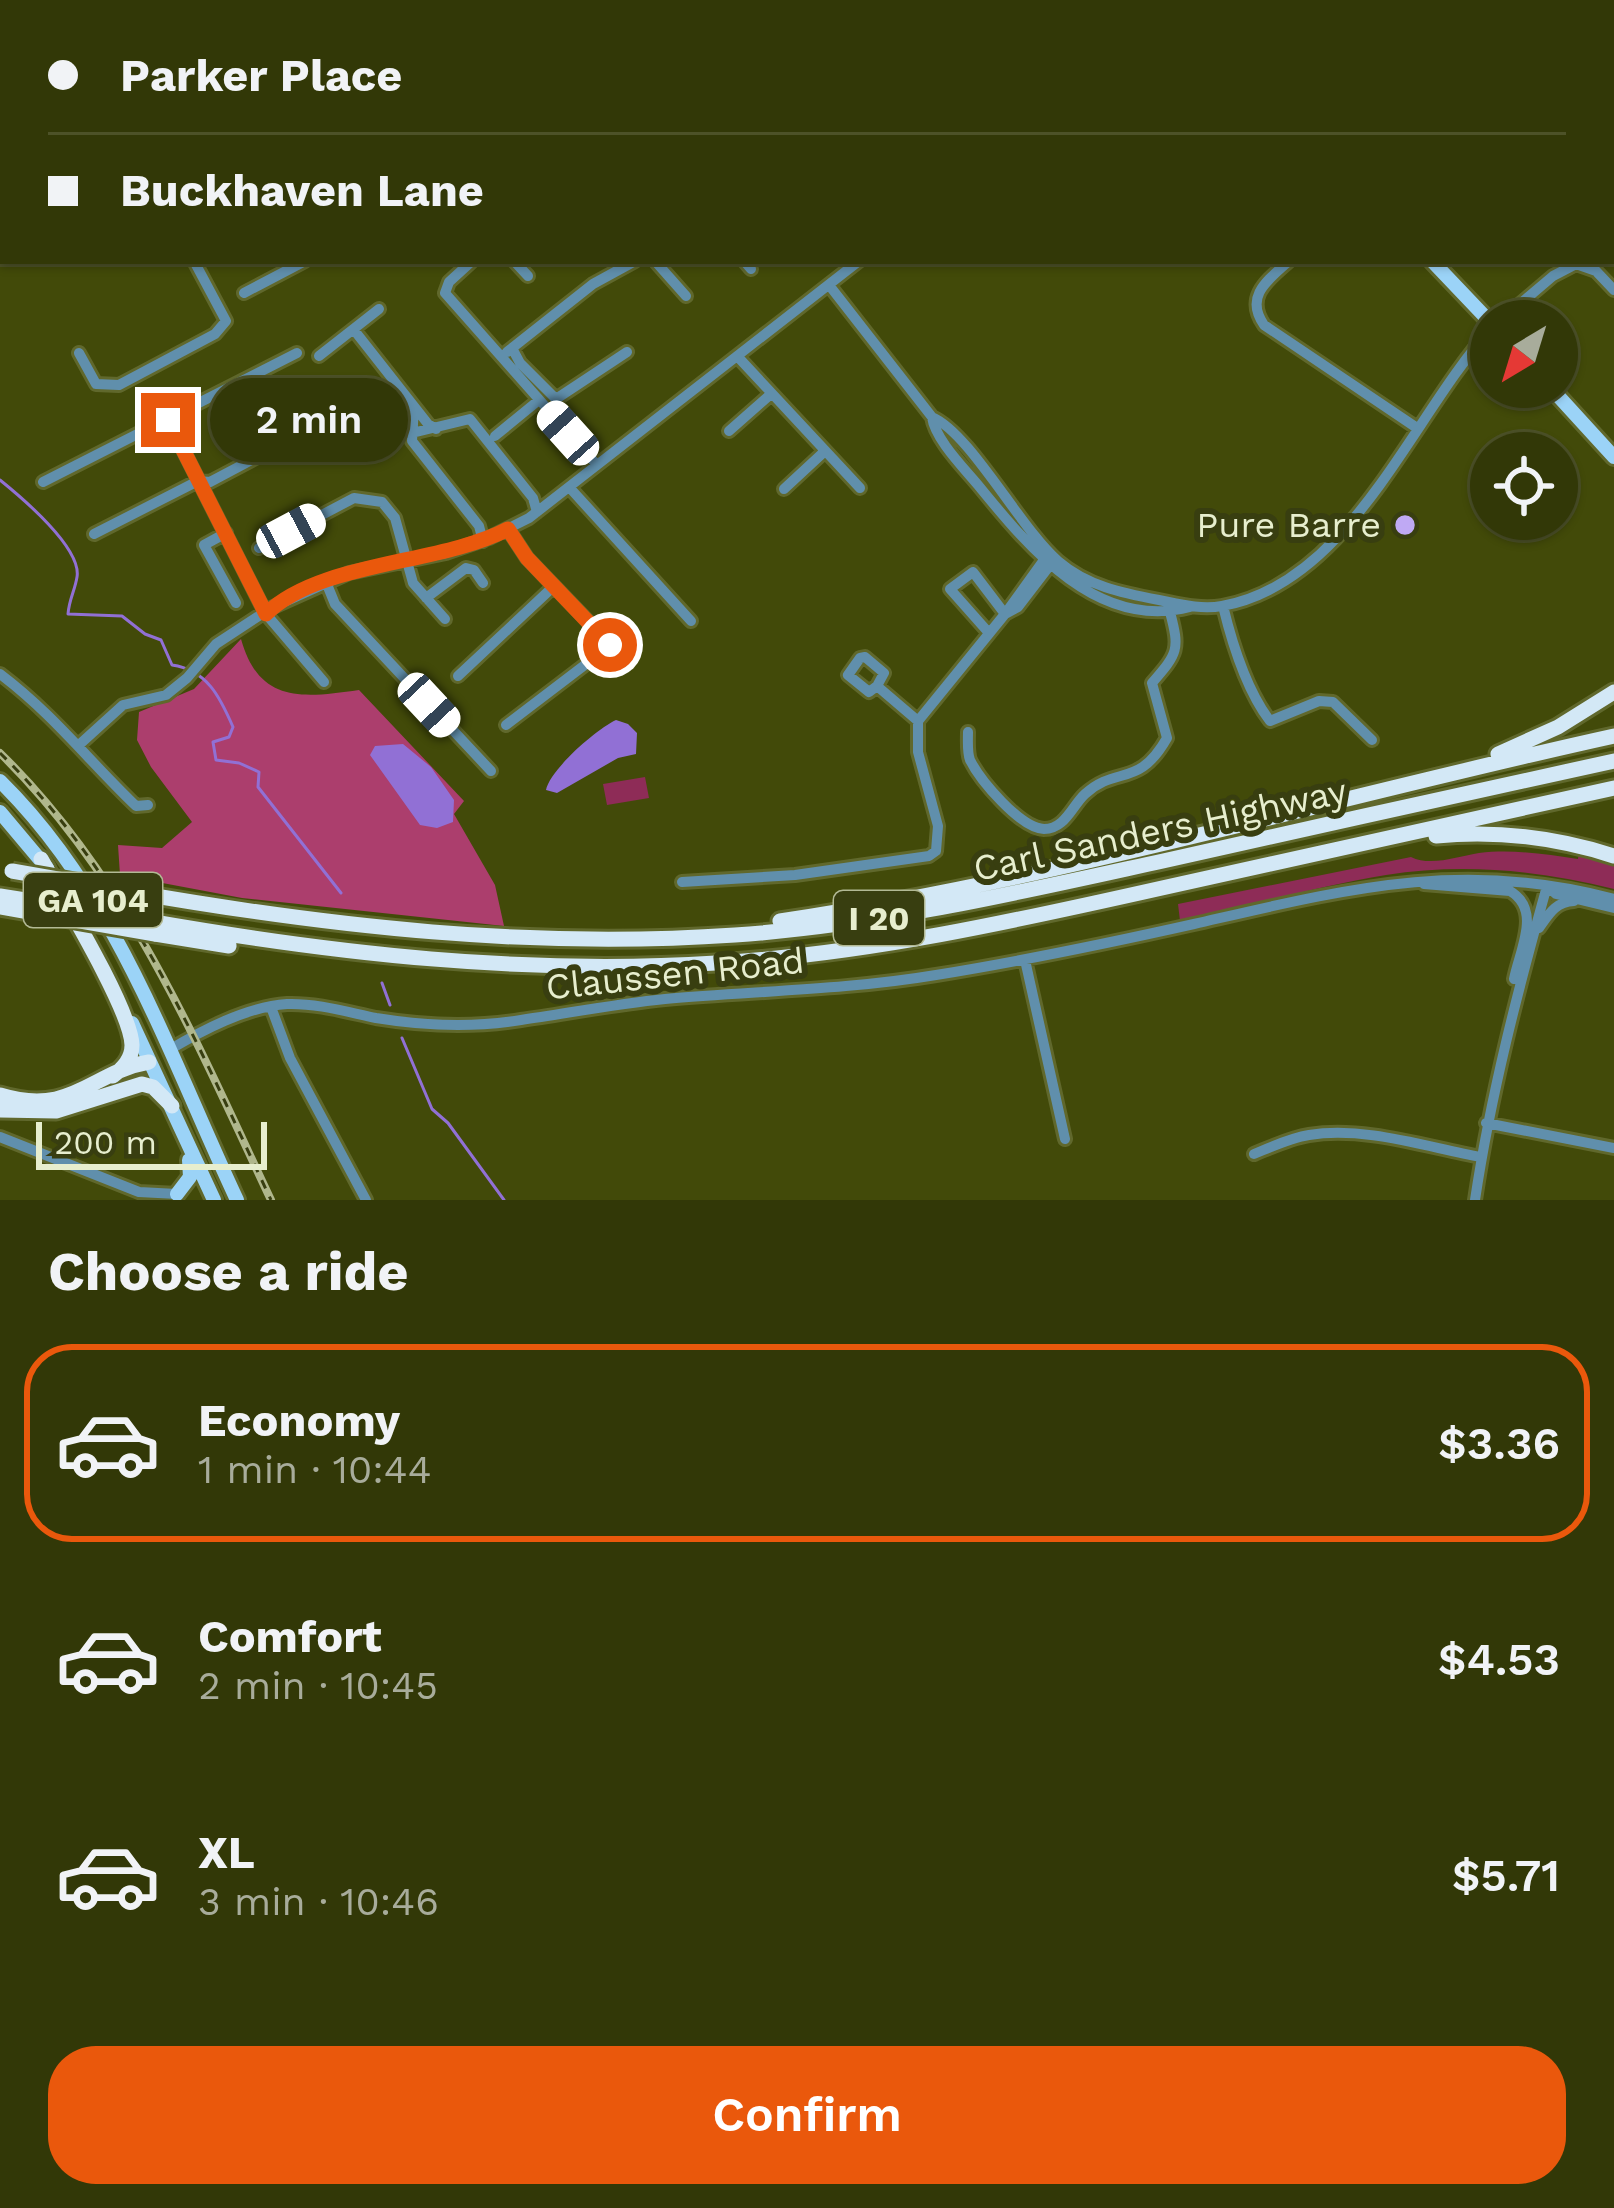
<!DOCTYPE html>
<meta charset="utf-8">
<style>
body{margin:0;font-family:"Work Sans",sans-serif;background:#3a3f11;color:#f1f3f6;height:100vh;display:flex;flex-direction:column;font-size:45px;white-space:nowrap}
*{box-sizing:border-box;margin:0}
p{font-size:39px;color:#a8ac9b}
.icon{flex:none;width:66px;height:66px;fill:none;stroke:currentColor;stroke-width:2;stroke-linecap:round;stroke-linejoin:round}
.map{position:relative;height:1200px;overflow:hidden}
.panel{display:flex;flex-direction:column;background:#323807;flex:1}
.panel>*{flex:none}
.banner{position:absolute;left:0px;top:0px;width:1614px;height:264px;box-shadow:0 3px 9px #0004,0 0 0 3px #4d5228;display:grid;align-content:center;height:264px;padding:0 48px;background:#323807}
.needle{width:78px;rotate:218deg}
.controls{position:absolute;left:1470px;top:300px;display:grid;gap:24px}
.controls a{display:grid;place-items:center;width:108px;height:108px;border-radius:50%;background:#323807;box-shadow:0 3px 9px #0004,0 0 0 3px #4d5228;font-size:60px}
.scale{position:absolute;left:36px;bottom:30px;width:231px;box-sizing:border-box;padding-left:12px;border:6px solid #e7eece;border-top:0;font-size:33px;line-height:42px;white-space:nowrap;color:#e7eece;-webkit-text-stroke:9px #383e10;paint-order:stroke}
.end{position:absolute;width:54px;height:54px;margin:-27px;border:15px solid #ea580c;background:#fff;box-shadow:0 0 0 6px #fff}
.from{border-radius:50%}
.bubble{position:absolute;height:84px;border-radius:42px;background:#323807;box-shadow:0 3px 9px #0004,0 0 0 3px #4d5228;font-size:39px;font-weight:600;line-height:84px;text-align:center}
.car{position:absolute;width:36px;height:72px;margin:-36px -18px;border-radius:15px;box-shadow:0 0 9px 3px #0007;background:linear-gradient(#fff 24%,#345 0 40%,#fff 0 76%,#345 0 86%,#fff 0)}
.banner b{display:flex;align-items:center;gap:42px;height:114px;font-size:45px}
.banner b+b{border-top:3px solid #4d5228}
.banner i{width:30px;height:30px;background:#f1f3f6}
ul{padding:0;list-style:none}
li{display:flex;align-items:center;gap:36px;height:198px;margin:0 24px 18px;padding:0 24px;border:6px solid transparent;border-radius:48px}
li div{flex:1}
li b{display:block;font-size:45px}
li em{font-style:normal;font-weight:600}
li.on{border-color:#ea580c}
li>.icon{width:108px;height:108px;stroke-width:1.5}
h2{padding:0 48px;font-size:54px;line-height:144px}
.action{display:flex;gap:24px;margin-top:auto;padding:24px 48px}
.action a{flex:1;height:138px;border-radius:48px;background:#ea580c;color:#fff;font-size:48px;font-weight:600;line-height:138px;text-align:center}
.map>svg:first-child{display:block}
.green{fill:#8e2c57}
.forest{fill:#ac3e6d}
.water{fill:#9170d5}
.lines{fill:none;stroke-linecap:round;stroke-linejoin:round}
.stream{stroke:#9170d5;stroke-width:3}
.minor-casing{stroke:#60682c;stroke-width:16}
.major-casing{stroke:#60682c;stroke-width:20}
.highway-casing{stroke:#60682c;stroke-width:21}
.minor{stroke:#608fac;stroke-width:10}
.major{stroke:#9bd3f7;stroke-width:14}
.highway{stroke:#d3e8f6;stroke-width:15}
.rail-casing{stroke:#b0b78c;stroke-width:8}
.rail{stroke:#383e10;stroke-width:3;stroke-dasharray:9;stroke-linecap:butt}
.highway-bridge-casing{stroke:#60682c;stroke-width:21;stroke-linecap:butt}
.highway-bridge{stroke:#d3e8f6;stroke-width:15}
.route{stroke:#ea580c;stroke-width:15}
.poi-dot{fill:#bfa9f4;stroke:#383e10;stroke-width:4.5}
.labels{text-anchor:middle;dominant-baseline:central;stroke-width:12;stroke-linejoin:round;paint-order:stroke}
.shield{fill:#383e10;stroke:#b2b995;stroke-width:3}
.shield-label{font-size:33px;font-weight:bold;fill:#e7eece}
.poi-label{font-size:36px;fill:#e7eece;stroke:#383e10;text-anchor:end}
.street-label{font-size:36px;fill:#e7eece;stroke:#383e10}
</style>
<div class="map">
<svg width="1614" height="1200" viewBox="0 0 1614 1200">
<rect width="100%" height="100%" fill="#424a09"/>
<!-- green -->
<path class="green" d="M645 777 649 798 607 805 603 784Z
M1579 851 1614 859V889C1539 870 1462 863 1386 875 1317 886 1249 907 1180 921L1178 904 1411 857C1431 867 1459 856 1479 853 1512 849 1545 854 1578 859Z"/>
<!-- forest -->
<path class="forest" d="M241 639C259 704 303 698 359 690L464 801 454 814 495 885 504 926 242 898 120 875 118 845 162 848 192 822 151 767 137 740 139 712 194 689Z"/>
<!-- water -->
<path class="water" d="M616 720 628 724 637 733 636 754 618 758 557 793 546 790C550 770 595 730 616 720Z
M403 744 431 767 454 800 453 822 437 828 420 825 370 755 375 746Z"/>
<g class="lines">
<!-- stream -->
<path class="stream" d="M0 480C21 497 82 548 77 577 75 590 69 600 68 614L122 616 145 634 161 640 172 665C207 670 220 697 233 727L229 737 213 742 216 760 239 763 259 772 258 787 341 893
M382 983 390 1005
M402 1038 432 1109 448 1123 504 1200"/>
<defs>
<path id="minor" d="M139 0 141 3
M221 0 222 3
M307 0 309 3
M406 0 407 3
M480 0 481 3
M648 0 650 3
M15 3 21 0
M1166 3 1170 0
M1566 3 1569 0
M1 13 3 28
M0 204 3 202
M472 261 449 282 445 293 597 465
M514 261 528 276
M655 261 686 296
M744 261 751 269
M1289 261C1268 280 1244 296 1264 325L1417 428
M829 285 932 417C935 439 963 467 978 485 1030 549 1098 631 1190 607
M244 293 305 261
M1500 321 1553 276 1576 264 1596 271 1614 290
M354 330 428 424 436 429
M512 348 520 363 556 399 627 352
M507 352 593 284 635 261
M79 353 96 384 119 385 215 334 226 321 194 261
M319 356 379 309
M738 357 860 488
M414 407 412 441 479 526 483 541
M932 417C970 433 1020 528 1058 561 1087 586 1122 593 1159 600 1179 604 1201 610 1222 606 1351 583 1412 415 1491 329
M168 420 266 614 324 682
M729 431 771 394
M412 433 470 419 533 498 537 512
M495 436 539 400
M43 482 297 353
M569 487 691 621
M784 489 825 451
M508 529 527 558 628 663
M226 533 204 545 236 603
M94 534 198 481 210 482 350 408
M259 548 354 498 382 502 395 518 413 583 445 619
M326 582 335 604 491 771
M426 598 466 568 474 570 483 583
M1223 606C1232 643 1247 691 1270 721L1319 701 1333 702 1372 740
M1005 614 1018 607 1051 564
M989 633 950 589 973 572 1005 614
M0 674C53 714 89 761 136 806L148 805
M458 676 554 586
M877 686 884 673 865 657 860 658 848 675 869 692 877 686 918 721
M506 725 611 645
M968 732C968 741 967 752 970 760 980 780 1020 828 1044 829 1065 829 1072 806 1085 794 1117 765 1138 789 1167 738L1152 683C1178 653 1180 650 1170 612
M80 744 123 705 166 695 187 678 216 644 271 608 349 573 446 553 489 538 529 518 859 261
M682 882 795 875 929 856 936 851 938 826 918 752V721L1005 614 1049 553
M1424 884 1510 891C1542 910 1520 949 1514 979
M1547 886 1556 894 1614 908
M1539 928C1549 914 1555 902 1574 901
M1025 960 1065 1139
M271 1007 290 1058 366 1200
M169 1050C203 1030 246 1007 287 1004 317 1003 347 1012 376 1018 425 1026 472 1028 521 1020 569 1013 616 1004 665 999 755 991 846 990 936 975 1022 961 1109 943 1194 924 1343 890 1462 858 1614 899
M1486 1123 1614 1148
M0 1137 139 1192 177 1194
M1254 1154C1271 1147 1290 1138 1309 1135 1365 1126 1426 1147 1481 1157
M1475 1200C1491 1093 1518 990 1547 886"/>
<path id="major" d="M1192 0 1195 3
M1432 261 1491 323
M1550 387 1614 457
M0 781C117 896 169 1055 237 1200
M0 812 47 868
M132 1023 214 1200
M177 1194 190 1177 189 1160"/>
<path id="highway" d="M1498 754 1558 727 1614 692
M1436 836C1497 830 1555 837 1614 856
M41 859C61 895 131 1010 132 1045 132 1059 123 1068 113 1076
M132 892C333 927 531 949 735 935 880 925 1021 892 1163 861 1313 827 1464 794 1614 761
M0 896 38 902
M0 907 46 915
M148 921C337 954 524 975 716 963 867 954 1015 921 1162 888 1313 855 1463 821 1614 788
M780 921C1062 878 1336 797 1614 736
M155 934 229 946
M0 1095C73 1117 91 1072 149 1062
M0 1110 56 1111 142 1084 153 1087 172 1106"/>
</defs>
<!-- minor casing -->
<use href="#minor" class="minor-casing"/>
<!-- major casing -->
<use href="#major" class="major-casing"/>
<!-- highway casing -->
<use href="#highway" class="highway-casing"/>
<!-- minor -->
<use href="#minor" class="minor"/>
<!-- major -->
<use href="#major" class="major"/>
<!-- highway -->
<use href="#highway" class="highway"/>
<defs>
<path id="rail" d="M0 753C128 878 196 1041 271 1200"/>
</defs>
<!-- rail casing -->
<use href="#rail" class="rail-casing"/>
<!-- rail -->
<use href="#rail" class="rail"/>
<defs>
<path id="highway-bridge" d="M12 871 132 892
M38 902 148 921
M46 915 155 934"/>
</defs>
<!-- highway-bridge casing -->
<use href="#highway-bridge" class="highway-bridge-casing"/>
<!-- highway-bridge -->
<use href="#highway-bridge" class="highway-bridge"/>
</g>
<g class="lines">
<!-- route -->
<path class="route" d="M168 420 266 614C320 561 439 565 508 529L527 558 610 645"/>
</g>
<!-- markers -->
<circle class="poi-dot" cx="1405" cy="525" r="12"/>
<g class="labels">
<!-- shield labels -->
<g class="shield">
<rect x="24" y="873" width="138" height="54" rx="9"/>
<rect x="834" y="891" width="90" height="54" rx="9"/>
</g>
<g class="shield-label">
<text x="93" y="900">GA 104</text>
<text x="879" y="918">I 20</text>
</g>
<!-- poi labels -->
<g class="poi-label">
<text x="1381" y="525">Pure Barre</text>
</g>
<!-- street labels -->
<g class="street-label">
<text transform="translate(1160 830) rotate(-12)">Carl Sanders Highway</text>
<text transform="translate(675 974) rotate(-6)">Claussen Road</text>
</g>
</g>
</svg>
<div class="controls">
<a><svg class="needle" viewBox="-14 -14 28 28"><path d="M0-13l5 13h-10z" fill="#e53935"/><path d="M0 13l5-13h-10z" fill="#a8ac9b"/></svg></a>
<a><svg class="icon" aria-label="locate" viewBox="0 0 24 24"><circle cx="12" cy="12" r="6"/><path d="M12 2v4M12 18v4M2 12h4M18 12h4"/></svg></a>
</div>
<div class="scale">200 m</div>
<i class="end from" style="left:610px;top:645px"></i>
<i class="end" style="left:168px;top:420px"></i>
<div class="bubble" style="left:210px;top:378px;width:198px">2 min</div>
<i class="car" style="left:568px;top:433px;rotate:318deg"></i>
<i class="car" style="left:291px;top:531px;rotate:62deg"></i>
<i class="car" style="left:429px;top:705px;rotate:137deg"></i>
<div class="banner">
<b><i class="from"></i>Parker Place</b>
<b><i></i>Buckhaven Lane</b>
</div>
</div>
<section class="panel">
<h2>Choose a ride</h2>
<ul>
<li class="on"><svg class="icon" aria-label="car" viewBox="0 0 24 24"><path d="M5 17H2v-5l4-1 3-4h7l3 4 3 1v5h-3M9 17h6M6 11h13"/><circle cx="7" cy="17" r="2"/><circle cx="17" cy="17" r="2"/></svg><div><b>Economy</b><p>1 min · 10:44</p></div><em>$3.36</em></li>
<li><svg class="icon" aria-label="car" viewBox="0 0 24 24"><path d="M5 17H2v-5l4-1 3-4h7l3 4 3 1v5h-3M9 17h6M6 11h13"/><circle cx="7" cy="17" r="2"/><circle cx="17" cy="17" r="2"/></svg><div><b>Comfort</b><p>2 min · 10:45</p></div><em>$4.53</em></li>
<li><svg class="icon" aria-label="car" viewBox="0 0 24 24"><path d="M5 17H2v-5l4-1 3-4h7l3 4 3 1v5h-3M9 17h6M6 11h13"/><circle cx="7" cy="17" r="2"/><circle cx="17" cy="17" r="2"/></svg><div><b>XL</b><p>3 min · 10:46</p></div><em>$5.71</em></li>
</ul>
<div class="action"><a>Confirm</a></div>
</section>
